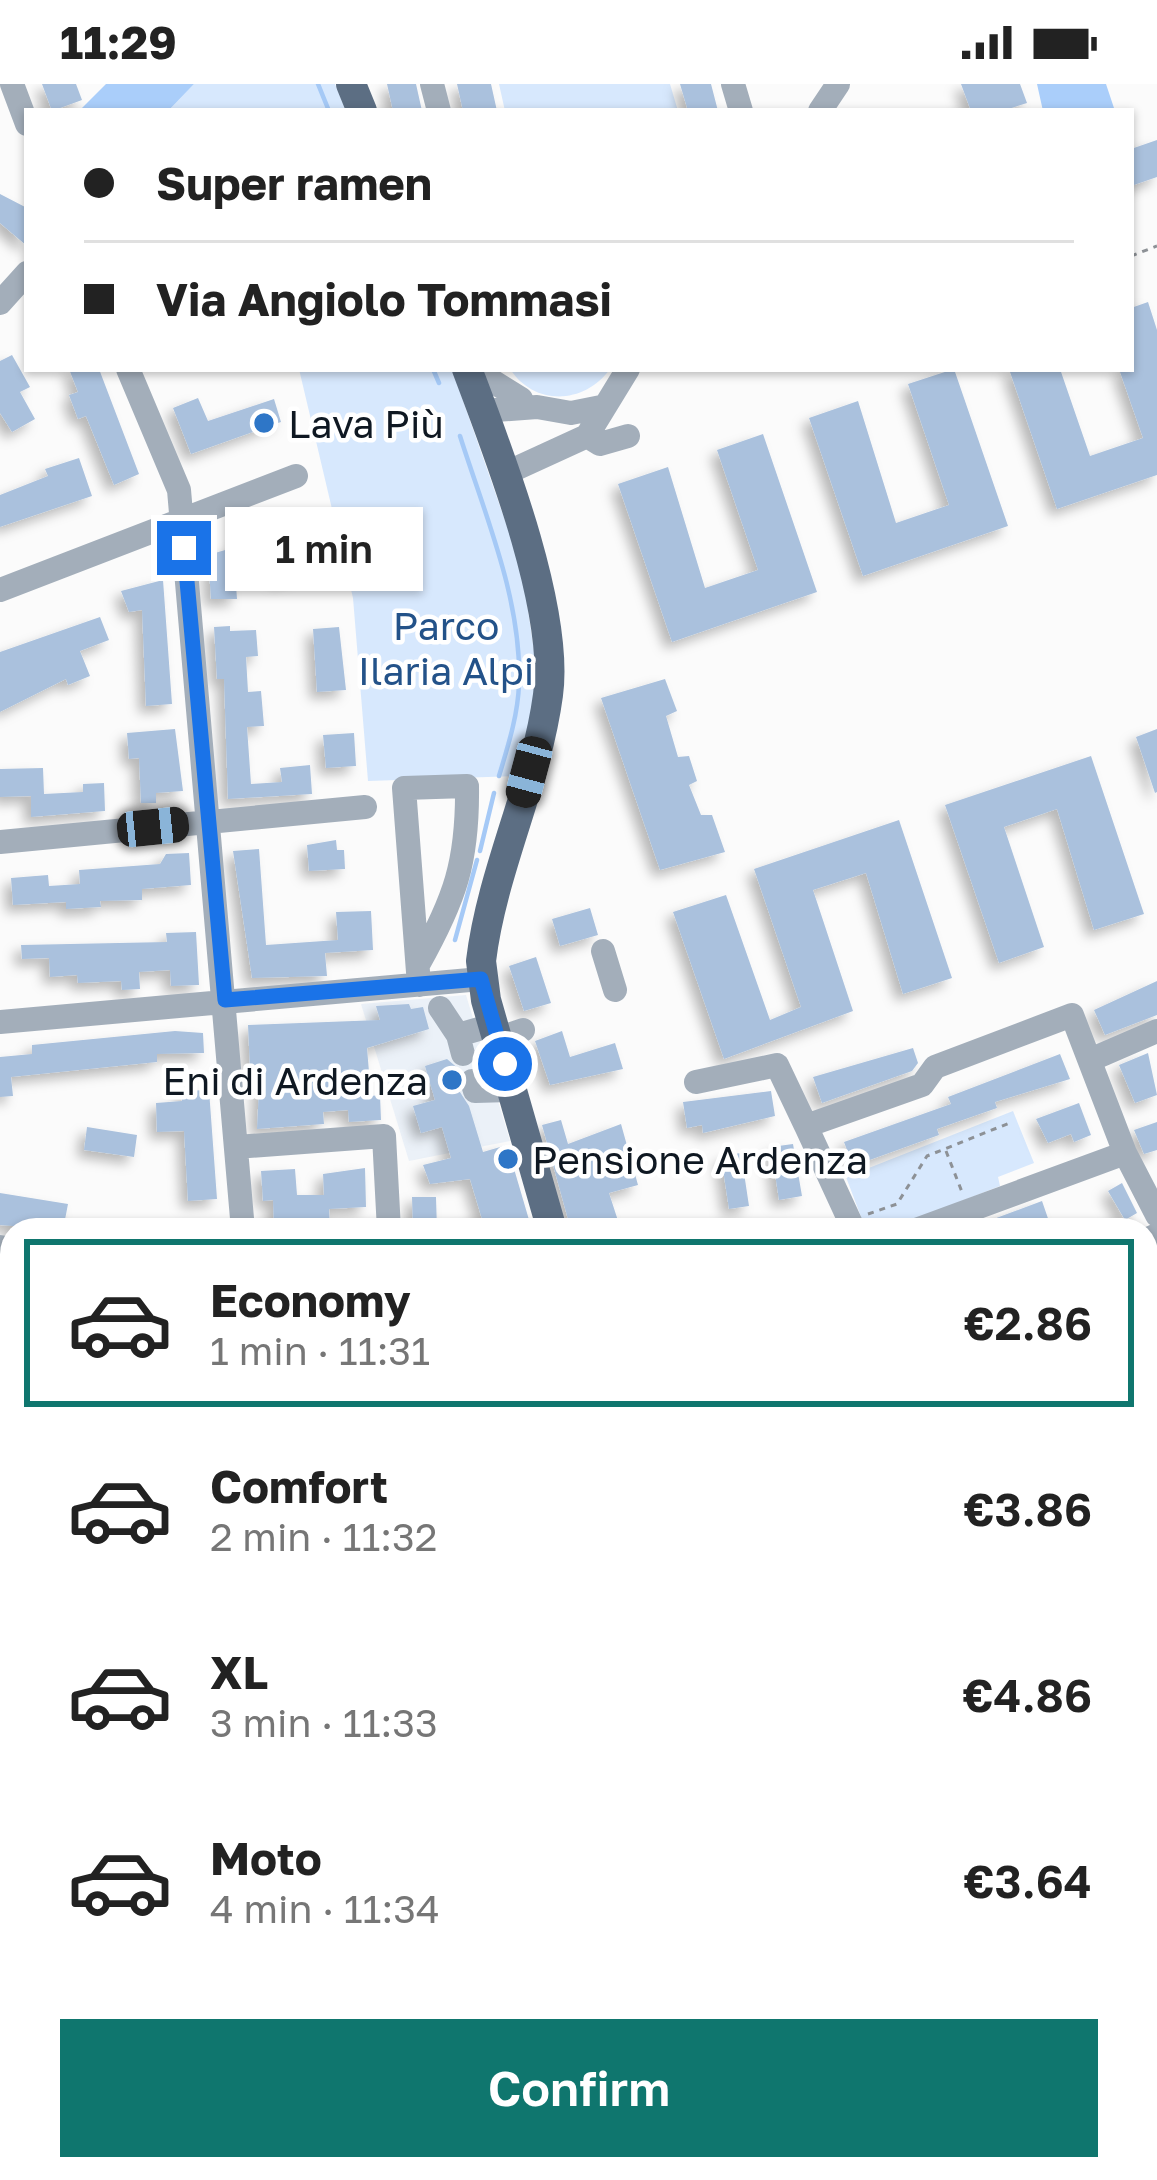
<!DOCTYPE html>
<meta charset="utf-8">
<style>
body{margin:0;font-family:"Golos Text",sans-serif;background:#f2f2f2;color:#222;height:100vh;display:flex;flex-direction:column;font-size:45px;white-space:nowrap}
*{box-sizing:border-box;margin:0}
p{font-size:39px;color:#767676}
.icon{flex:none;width:66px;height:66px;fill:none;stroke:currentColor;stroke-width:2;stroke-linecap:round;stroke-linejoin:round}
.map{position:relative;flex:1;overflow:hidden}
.sheet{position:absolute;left:0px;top:1134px;width:1158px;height:963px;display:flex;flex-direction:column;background:#fff;border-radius:36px 36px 0 0;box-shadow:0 3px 9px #0004}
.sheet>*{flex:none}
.guide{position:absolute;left:24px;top:24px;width:1110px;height:264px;border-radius:0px;box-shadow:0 3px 9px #0004;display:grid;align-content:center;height:264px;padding:0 60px;background:#fff}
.end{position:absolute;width:54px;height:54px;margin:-27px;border:15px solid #1a73e8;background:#fff;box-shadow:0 0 0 6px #fff}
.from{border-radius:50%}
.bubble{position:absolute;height:84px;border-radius:0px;background:#fff;box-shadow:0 3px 9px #0004;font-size:39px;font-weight:600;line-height:84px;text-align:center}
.car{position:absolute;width:36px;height:72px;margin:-36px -18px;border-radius:15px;box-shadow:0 0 9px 3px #0007;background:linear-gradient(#222 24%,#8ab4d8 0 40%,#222 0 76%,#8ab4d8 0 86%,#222 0)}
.guide b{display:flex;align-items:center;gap:42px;height:114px;font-size:45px}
.guide b+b{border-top:3px solid #e0e0e0}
.guide i{width:30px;height:30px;background:#222}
ul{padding:21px 0 0;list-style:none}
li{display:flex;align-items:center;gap:36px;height:168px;margin:0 24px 18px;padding:0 36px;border:6px solid transparent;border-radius:0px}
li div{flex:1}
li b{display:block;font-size:45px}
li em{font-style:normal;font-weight:600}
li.on{border-color:#0f766e}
li>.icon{width:108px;height:108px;stroke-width:1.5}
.action{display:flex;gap:24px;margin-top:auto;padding:24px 60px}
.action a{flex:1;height:138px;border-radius:0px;background:#0f766e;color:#fff;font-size:48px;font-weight:600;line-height:138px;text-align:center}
.status{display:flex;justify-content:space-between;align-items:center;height:84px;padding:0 60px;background:#fff;direction:ltr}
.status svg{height:33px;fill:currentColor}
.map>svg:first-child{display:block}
.built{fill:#ebf1f8}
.green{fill:#d7e8fd}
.forest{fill:#aacefa}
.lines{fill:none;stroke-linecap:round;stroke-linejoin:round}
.stream{stroke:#a5c9f6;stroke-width:4.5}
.building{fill:#aac1dd;filter:url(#shadow)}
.path{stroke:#8d9196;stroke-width:3;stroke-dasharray:6 6;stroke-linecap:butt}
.minor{stroke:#a3aeba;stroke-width:24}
.major{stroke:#5c6e83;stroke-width:30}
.rail{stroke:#3c434b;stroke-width:4.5;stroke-dasharray:18 9;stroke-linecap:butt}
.route{stroke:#1a73e8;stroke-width:15}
.poi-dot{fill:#2e76c7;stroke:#fff;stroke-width:4.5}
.labels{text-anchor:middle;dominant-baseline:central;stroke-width:9;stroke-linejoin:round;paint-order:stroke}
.poi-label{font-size:39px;fill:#0f1822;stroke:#fff;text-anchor:start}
.park-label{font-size:39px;fill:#235289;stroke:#fff}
</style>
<div class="status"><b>11:29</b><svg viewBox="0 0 49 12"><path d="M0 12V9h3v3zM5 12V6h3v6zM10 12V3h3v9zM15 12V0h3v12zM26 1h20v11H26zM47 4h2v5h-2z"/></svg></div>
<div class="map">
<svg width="1157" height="2096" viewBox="0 0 1157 2096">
<defs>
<filter id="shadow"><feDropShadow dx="-7" dy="7" stdDeviation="6" flood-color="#0004"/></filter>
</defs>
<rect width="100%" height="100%" fill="#fbfbfb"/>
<!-- built -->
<path class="built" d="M466 911 510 1057 409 1077 361 920Z
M295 2085H403L405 2096H297Z"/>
<!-- green -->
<path class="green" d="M194 0H335L346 27H168Z
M499 0H670L678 27H505Z
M299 285H452L522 485 538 594 519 692 368 697 353 514Z
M510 285H610C585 320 535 323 510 285Z
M1013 1027 1034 1079 998 1093 1000 1102 888 1146H866L846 1093Z
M1157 1223V1454L1146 1458V1227Z
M1146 1486 1157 1488V1682L1146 1686Z
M423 2085H620L622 2096H424Z"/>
<!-- forest -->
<path class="forest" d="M106 0H194L168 27H79Z
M1037 0H1106L1115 27H1043Z"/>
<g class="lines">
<!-- stream -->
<path class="stream" d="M318 0 329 27
M433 285 439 299
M460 352C485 431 522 516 519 600 518 631 508 662 499 692
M480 767 494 709
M455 856 477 776"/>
</g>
<!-- building -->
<path class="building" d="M42 0H76L82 16 52 27Z
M387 0H416L422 27H393Z
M457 0H491L497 27H463Z
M680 0H711L718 27H688Z
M961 0H1020L1027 19 1002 27H971Z
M1157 56V93L1131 102V65Z
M0 110 27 124V162L0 139Z
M1148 218 1157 246V391L1057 425 1009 285H1060L1090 372 1143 354 1119 285H1131V224Z
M12 271 30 303 20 308 35 335 12 348 0 329V277Z
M69 285H99L139 390 114 401 86 332 78 335 69 311 78 308Z
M954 285 1008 442 863 492 809 334 858 317 896 439 949 421 908 300Z
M198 314 208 337 274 315 281 338 191 370 173 324Z
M763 350 817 508 672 558 618 400 668 383 705 504 758 486 717 366Z
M79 374 92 412 0 443V411L48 392 45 385Z
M294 446 308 486 278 496 269 472 235 487 237 515H211L208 471Z
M163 496 172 620 146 622 142 526 129 528 121 507Z
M100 533 109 556 80 567 90 592 68 601 66 595 0 628V568Z
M230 542V547L256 546 258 572 246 573 248 608 261 607 264 642 247 643 251 700 282 698 280 684 310 681 312 710 228 715 224 595H217L214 543Z
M339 543 346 606 317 608 313 545Z
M665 595 677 627 666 632 678 673 689 672 697 697 689 701 701 731H712L725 768 660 786 601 614Z
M175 645 183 707 156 709V719H141L139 674 129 675 127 649Z
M1157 645V708L1155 709 1136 653Z
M354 649 356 682 326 684 323 651Z
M1091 672 1144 830 1094 846 1057 725 1004 743 1044 863 999 879 945 721Z
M43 684 44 710 83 708V700L104 699 105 727 31 733V712L0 713V685Z
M899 736 952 894 903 910 866 789 813 806 853 927 724 975 673 828 726 811 770 936 801 923 754 785Z
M336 756 337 766H344L345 785 309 787 307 761Z
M259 765 266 861 338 856 336 828 371 827 373 866 325 869 327 892 252 894 233 767Z
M189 769 191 801 142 805V816L100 817 101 823 66 825V818L13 821 11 794 48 791 49 802 80 800 79 786 160 780 166 770Z
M590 824 598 851 560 862 552 835Z
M196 848 199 901 171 902 170 886 139 888 140 905 122 906 121 897 78 899 77 891 50 893 49 874 22 875 21 861 167 858 166 849Z
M536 873 551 919 524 927 509 882Z
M1157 897V931L1105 951 1094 926Z
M409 920 411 925 423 923 429 945 367 964 371 1012 380 1011 381 1036 349 1038 348 1026 323 1028 324 1040 257 1045 260 984H250L248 941 380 936 376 922Z
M175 947 203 949 204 969 157 970V978L11 993 13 1012 0 1013V973L32 970V961Z
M562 947 570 973 615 959 623 985 550 1001 535 957Z
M913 964 918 979 912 987 822 1019 813 993Z
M1148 969 1157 1011 1135 1019 1119 981Z
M1060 970 1070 995 995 1018 997 1024 937 1045 939 1051 853 1082 844 1058 951 1020 948 1013Z
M447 975 460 986 456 1002 469 1022 483 1068 507 1061 532 1146H458V1139L482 1135 470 1095 430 1100 423 1081 451 1074 442 1043 421 1049 413 1022 435 1016 425 982Z
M209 1006 217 1115 188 1117 184 1047 157 1048 156 1019 182 1017 181 1007Z
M771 1007 775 1032 703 1049 702 1041 687 1044 683 1018Z
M1079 1019 1091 1051 1074 1058 1071 1050 1048 1059 1036 1035Z
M561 1036 568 1060 621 1040 638 1101 609 1109 621 1146H571L542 1041Z
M1157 1038V1066L1144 1070 1134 1046Z
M87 1043 137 1051 134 1073 84 1066Z
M793 1060 802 1112 779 1116 771 1063Z
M741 1069 749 1122 729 1125 721 1072Z
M365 1084 366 1123 329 1125 330 1146H274L273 1116 263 1117 261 1087 295 1085 297 1111H324L323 1090Z
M1122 1099 1137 1129 1125 1136 1108 1107Z
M0 1109 68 1120 63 1146 0 1141Z
M412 1113H436L437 1146H413Z
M1042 1117 1052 1146H964Z"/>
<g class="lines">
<!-- path -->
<path class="path" d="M1131 172 1157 162
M946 1067 962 1108
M868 1130 897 1120 927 1072 1012 1038
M1146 1406 1157 1407
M1146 1560 1157 1556
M1146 1602 1157 1611"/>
<!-- minor -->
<path class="minor" d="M12 0 27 40
M432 0 439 27
M733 0 741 27
M820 27 838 0
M0 219 27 189
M128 285 179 406 243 1146
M473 285 521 315
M482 327 537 323 571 329 601 323
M587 352 600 360 628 352
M504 390 587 352 628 285
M0 506 296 392
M0 758 365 723
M603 867 615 906
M418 881C455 815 468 778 467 702L404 704 419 901
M440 924 458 951
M0 938 481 895
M497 955 523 946
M463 970 458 951 493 941
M1090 976 1157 947
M472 997 475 1007 513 1006
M696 998 777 981 806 1042
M236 1063 384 1052 389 1146
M854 1146 806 1042 922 1001 935 983 1072 931 1125 1069
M916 1146 1125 1069 1157 1131
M1146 1156 1157 1151
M0 1163 12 1165
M0 1297 12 1296
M1146 1474 1157 1475
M0 1496 12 1495
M1146 1696 1157 1692
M0 1723 12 1722
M0 1882 12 1885
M1146 2020 1157 2002
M1105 2096 1110 2085"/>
<!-- major -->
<path class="major" d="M351 0 362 27
M467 285C498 367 560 525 548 611 536 701 492 786 481 877L486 916 552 1146
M770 2085 774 2096"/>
<!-- rail -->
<path class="rail" d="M1146 1889 1157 1873
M1031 2096 1036 2085"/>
</g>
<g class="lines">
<!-- route -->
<path class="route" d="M184 464 225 916 481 895 505 980"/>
</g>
<!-- markers -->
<g class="poi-dot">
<circle cx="264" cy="339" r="12"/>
<circle cx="452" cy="996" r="12"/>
<circle cx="508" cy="1075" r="12"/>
</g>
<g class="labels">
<!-- poi labels -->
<g class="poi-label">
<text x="288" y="339">Lava Più</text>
<text x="428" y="996" text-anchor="end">Eni di Ardenza</text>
<text x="532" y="1075">Pensione Ardenza</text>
</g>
<!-- park labels -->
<g class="park-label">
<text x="446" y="541">Parco<tspan x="446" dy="45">Ilaria Alpi</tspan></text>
</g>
</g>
</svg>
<i class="end from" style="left:505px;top:980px"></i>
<i class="end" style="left:184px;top:464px"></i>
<div class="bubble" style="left:225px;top:423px;width:198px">1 min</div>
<i class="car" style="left:529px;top:688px;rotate:195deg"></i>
<i class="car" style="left:153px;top:743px;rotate:84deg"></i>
<div class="guide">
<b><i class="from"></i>Super ramen</b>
<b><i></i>Via Angiolo Tommasi</b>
</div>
<section class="sheet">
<ul>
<li class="on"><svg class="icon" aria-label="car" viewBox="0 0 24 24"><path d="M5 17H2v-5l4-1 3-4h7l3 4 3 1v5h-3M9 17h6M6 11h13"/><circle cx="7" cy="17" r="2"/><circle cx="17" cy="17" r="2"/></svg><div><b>Economy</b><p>1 min · 11:31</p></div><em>€2.86</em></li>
<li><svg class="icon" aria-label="car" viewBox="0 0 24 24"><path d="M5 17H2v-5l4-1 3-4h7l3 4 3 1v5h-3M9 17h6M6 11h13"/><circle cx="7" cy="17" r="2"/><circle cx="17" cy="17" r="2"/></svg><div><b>Comfort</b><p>2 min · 11:32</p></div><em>€3.86</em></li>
<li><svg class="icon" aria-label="car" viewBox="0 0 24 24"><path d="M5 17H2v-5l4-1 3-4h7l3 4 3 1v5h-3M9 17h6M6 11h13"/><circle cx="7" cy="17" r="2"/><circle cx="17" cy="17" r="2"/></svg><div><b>XL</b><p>3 min · 11:33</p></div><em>€4.86</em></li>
<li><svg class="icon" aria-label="car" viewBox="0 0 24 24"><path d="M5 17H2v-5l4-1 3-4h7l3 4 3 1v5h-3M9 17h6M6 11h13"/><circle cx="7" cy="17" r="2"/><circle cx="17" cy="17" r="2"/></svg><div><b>Moto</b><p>4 min · 11:34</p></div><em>€3.64</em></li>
</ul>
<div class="action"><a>Confirm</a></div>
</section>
</div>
